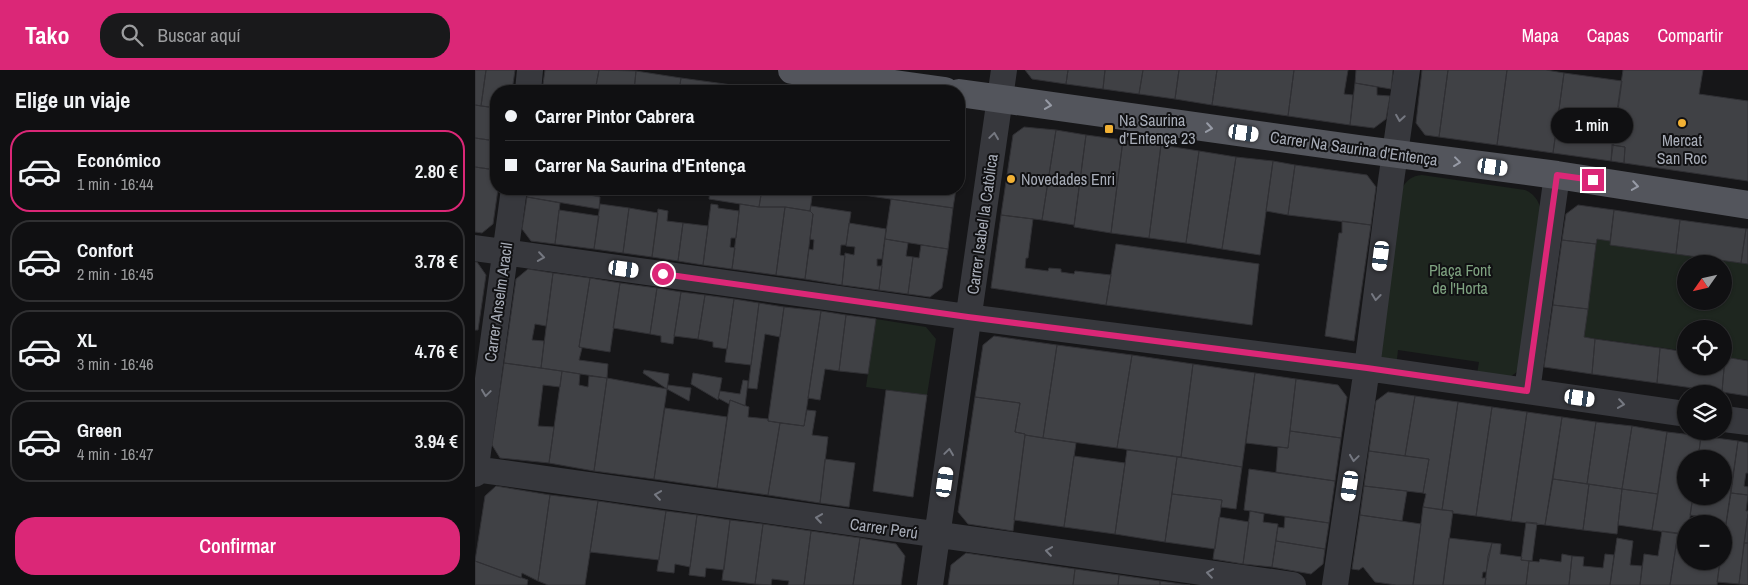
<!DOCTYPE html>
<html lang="es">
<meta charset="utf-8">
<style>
body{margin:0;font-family:"Archivo Narrow",sans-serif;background:#19191b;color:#f1f3f6;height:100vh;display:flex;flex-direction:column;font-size:19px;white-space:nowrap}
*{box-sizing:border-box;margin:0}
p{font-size:16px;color:#9c9d9f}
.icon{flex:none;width:28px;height:28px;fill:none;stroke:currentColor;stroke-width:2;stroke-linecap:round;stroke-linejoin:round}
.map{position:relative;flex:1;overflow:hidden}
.panel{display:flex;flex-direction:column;background:#101012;width:475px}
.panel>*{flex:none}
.top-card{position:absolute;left:15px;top:15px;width:475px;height:110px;border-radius:20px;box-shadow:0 1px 4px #0004,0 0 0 1px #303032;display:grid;align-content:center;height:110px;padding:0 15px;background:#101012}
.needle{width:32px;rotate:236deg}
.tools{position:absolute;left:1202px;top:185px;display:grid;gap:10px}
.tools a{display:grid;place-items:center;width:55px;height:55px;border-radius:50%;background:#101012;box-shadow:0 1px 4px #0004,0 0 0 1px #303032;font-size:25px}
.end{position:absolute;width:22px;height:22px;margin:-11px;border:6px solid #db2777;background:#fff;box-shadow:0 0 0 2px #fff}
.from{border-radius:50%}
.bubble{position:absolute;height:35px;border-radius:18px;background:#101012;box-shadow:0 1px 4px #0004,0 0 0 1px #303032;font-size:16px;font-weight:600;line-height:35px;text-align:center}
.car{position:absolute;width:15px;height:30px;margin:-15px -8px;border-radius:6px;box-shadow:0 0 4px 1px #0007;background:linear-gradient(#fff 24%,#345 0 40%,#fff 0 76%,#345 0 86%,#fff 0)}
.top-card b{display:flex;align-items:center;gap:18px;height:48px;font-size:19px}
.top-card b+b{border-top:1px solid #303032}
.top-card i{width:12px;height:12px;background:#f1f3f6}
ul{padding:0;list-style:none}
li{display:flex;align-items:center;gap:15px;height:82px;margin:0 10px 8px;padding:0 5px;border:2px solid #303032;border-radius:20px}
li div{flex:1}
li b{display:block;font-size:19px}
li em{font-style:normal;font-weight:600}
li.on{border-color:#db2777}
li>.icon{width:45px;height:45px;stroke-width:1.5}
h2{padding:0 15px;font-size:22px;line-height:60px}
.primary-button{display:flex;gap:10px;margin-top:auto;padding:10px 15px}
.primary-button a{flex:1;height:58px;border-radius:20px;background:#db2777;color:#fff;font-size:20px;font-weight:600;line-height:58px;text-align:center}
header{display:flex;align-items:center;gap:30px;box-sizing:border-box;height:70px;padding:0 25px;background:#db2777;color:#fff}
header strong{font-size:24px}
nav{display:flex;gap:28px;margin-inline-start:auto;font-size:18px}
.search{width:350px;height:45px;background:#19191b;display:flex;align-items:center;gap:12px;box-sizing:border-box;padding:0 18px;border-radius:20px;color:#9c9d9f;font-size:19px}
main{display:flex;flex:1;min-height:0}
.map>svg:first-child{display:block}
.green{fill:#1e261f;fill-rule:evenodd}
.building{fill:#404145;stroke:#303034}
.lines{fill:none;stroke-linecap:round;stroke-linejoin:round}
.minor{stroke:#37383d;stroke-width:26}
.major{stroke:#53555c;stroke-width:28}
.oneway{stroke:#979ba6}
.oneway2{stroke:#757881}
.route{stroke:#db2777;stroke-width:6}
.poi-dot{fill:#f2b134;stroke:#111113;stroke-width:2}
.labels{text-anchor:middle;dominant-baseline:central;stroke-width:4;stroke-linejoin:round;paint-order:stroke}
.poi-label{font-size:16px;fill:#a8adb8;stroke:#111113;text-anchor:start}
.street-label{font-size:16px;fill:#a8adb8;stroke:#111113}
.park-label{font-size:16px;fill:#7fa381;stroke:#111113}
</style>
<header>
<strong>Tako</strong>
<div class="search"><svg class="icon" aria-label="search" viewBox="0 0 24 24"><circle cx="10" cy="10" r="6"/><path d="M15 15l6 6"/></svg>Buscar aquí</div>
<nav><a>Mapa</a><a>Capas</a><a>Compartir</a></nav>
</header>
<main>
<section class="panel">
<h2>Elige un viaje</h2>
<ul>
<li class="on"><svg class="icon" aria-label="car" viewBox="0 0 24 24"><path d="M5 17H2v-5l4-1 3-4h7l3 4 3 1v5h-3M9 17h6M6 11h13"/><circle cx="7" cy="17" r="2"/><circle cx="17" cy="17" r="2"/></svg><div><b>Económico</b><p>1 min · 16:44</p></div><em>2.80 €</em></li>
<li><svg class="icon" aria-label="car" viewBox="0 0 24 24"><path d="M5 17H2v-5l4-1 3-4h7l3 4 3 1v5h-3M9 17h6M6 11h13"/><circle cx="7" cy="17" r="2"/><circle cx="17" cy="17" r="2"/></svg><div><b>Confort</b><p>2 min · 16:45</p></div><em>3.78 €</em></li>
<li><svg class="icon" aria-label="car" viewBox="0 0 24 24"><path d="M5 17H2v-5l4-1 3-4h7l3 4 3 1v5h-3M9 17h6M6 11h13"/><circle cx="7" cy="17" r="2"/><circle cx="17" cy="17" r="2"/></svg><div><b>XL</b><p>3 min · 16:46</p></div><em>4.76 €</em></li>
<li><svg class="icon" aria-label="car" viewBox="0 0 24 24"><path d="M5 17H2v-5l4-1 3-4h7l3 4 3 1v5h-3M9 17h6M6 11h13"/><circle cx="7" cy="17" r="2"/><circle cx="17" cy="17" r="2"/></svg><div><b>Green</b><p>4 min · 16:47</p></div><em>3.94 €</em></li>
</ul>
<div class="primary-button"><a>Confirmar</a></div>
</section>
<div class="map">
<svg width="1273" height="515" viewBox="0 0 1273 515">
<rect width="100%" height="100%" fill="#161618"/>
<!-- green -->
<path class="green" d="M947 105 1050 120C1058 123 1063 130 1065 137L1043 301 1030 311 1001 310 1004 292 923 280 921 298 913 295 905 286 927 119C931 110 937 106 947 105Z
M1122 169 1135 171V175L1273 194V290L1249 287V259H1211V281L1109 267ZM1211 194H1249V231H1211Z
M401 249 451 257 461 269 452 325 391 317Z"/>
<!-- building -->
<path class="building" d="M0 0H11L6 36 0 35Z
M11 0H40L37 21H21V38L6 36Z
M70 0H124L120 21H67Z
M124 0 161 1 159 21H120Z
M550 0H593L591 14 557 9Z
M593 0H630L628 19 591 14Z
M630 0H668L664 24 628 19Z
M668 0H704L700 29 664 24Z
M704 0H742L737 35 700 29Z
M742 0H819L813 46 737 35Z
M819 0H873L869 24 878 25 875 55 813 46Z
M881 0H918L916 19 880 13Z
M947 0H973L964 67 950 65 941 53Z
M973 0H1032L1022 75 964 67Z
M1032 0H1071L1089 3 1078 83 1022 75Z
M1148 0H1228L1224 24 1273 31V111L1149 93 1150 77 1137 75Z
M161 1 206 8 204 21H159Z
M1089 3 1147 11 1136 91 1078 83Z
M206 8 250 14 249 21H204Z
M880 13 902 17V25L915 26 911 49 899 58 875 55Z
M250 14 299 21H249Z
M0 35 21 38V71L0 68Z
M484 50 490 58 484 101Z
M549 57 581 60 567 150 526 145 538 65Z
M581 60 611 65 599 155 567 150Z
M611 65 648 70 636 163 599 157Z
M0 68 21 71V100L0 97Z
M648 70 686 75 674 168 636 163Z
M686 75 724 81 711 173 674 168Z
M1137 75 1150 77 1149 93 1136 91Z
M724 81 761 87 747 179 711 173Z
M761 87 798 91 785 185 747 179Z
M798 91 820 95 813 145 791 141Z
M820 95 892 105 901 117 896 155 813 145Z
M0 97 21 100V119H23L18 154 7 163 0 162Z
M53 119H99L98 122 125 127 124 139 52 127Z
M235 119H287L284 137 234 129Z
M287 119H338L335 141 310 137H284Z
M346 119H481L478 138Z
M52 127 85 133 80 174 56 171 47 159Z
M416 129 478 138 473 179 410 169Z
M125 134 154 138 148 183 119 179Z
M236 134 243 135V138L264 141 261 168H256L255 177 260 178 257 199 228 195Z
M265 134 284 137H310L301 205 257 199Z
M1103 135 1139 140 1135 171 1122 169 1121 174 1087 170 1091 144Z
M336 136 376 142 371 175H366L365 185 370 186 367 215 330 209 334 179 338 180 339 170 335 169 338 144 335 141Z
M310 137 335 141 338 144 330 209 301 205Z
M154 138 183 143 177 187 148 183Z
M183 139 193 141 192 151 208 153 203 191 177 187Z
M84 140 124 146 119 179 80 174Z
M1139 140 1205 150 1201 184 1135 175Z
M526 145 558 149 553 188H551L550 198 573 201 574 198 586 199V202L599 204 600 201 636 205 631 235 516 218Z
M1205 150 1271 159 1266 193 1201 184Z
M867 151 896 155 879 271 850 266 864 163H867Z
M208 153 233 156 228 195 203 191Z
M374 153 411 159 407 189H402V196H407L404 220 367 215 370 183 379 185 380 177 371 176Z
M1271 159H1273V194L1266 193Z
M410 169 433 173 431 186 438 187 433 224 404 220Z
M1087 170 1121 174 1113 239 1078 235Z
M641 174 784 194 777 255 631 235Z
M446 175 473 179 467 218 455 227 433 224 438 187 444 188Z
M0 192H2L11 205 3 260H0Z
M53 199 78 203 71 256 60 254 57 270 69 271 66 298 29 293 41 209Z
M78 203 115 208 104 277 107 278 104 290 133 294 132 308 66 298Z
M115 208 145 213 135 282 104 277Z
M145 213 182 218 175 264 138 258Z
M182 218 206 222 198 274 186 272V266L175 264Z
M206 222 230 225 223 269 199 266Z
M230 225 259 229 252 279 238 277V272L223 269Z
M259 229 284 233 276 295 250 292Z
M284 233 309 237 305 267 290 264 282 319 273 318Z
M1078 235 1113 239 1109 267 1120 269 1117 304 1069 297Z
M309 237 346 241 329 356 293 351Z
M346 241 371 245 364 301 350 299 345 330 333 328Z
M371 245 401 249 393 304 364 301Z
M519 266 582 275 568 368 550 365V364L540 362 545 333 500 327 508 275Z
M1120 269 1185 278 1182 313 1117 304Z
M582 275 657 285 642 378 568 368Z
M1185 278 1211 282V296H1249V287H1250L1247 322 1182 313Z
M657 285 718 294 706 387 642 378Z
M1250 287 1273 291V326L1247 322Z
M29 293 87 301 85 317 68 315 63 356 79 357 74 393 25 388 17 375Z
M718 294 780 303 767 397 706 387Z
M169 300 194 304 192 319 168 303Z
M87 301 105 304 104 315 113 317 114 306 132 308 119 401 74 393Z
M218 303 247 308 243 330 216 314Z
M780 303 821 309 813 378 771 373Z
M132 308 192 319 179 409 119 401Z
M821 309 863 315 872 327 866 368 815 361Z
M268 310 273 311 270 336 255 330 254 334 243 328 245 321 265 324Z
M193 315 216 318 214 331 192 319Z
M411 320 452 325 438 427 398 421Z
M913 322 940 326 930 386 894 381 901 331Z
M940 326 983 332 967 440 948 437 951 424 948 423 954 389 930 386Z
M500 327 545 333 540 362 550 364V365L538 461 493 454 483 442Z
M255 330 274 337 273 347 293 349V351L305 353 293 425 242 418Z
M983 332 1017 337 1001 446 977 443 978 441 967 440Z
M1017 337 1052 342 1036 451 1001 446Z
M190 338 252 347 242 418 179 409Z
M332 340 341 341 337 365 353 367 345 433 293 425 305 353 329 356Z
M1052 342 1087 347 1070 455 1036 451Z
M1087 347 1121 352 1112 414 1078 409Z
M1121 352 1157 356 1147 419 1112 414Z
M1157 356 1192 362 1183 424 1147 419Z
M815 361 866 368 860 411 801 402 803 377 813 378Z
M1192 362 1226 366 1223 389H1211V426H1218L1214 454H1211V465L1177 460Z
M550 365 601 373 589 457 539 450Z
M1226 366 1263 371 1249 467V454H1234V448L1215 445 1218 426H1249V389H1223Z
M1263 371 1273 373V403H1271L1269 416 1273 417V425L1256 423Z
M652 380 702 387 690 472 640 464Z
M894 381 954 389 948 423 889 416Z
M599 386 650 393 640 464 589 457Z
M702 387 767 397 761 439 746 437 747 430 697 424Z
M350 389 380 393 374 437 345 433Z
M774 399 860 411 854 453 769 440Z
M1078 409 1114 414 1108 460 1070 455Z
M1114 414 1147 419 1142 464 1108 460Z
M21 416 75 425 63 511 47 503 46 508 0 491 10 426Z
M889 416 932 421 927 451 885 445Z
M1147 419 1183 424 1177 460 1143 455Z
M1256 423 1273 425 1271 441H1273V444L1264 514 1242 512 1245 491H1249V467Z
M697 424 747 430 740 479 690 472Z
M75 425 123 431 110 515H73L63 511Z
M123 431 191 441 184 490 115 482Z
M948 437 978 441 968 515H938Z
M191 441 222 445 215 497 200 494 199 503 182 501Z
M775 441 789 444 788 452 803 454 797 497 768 494Z
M1273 444V473H1269Z
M222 445 255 450 249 500 231 498 230 507 214 505Z
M885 445 946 454 938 515H921L900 512 888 497 884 500 877 499Z
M744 447 774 452 768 494 738 489Z
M810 447 854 453 850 479 801 471 803 457 809 458Z
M255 450 288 454 280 514 247 510Z
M1051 452 1062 453 1057 491 1046 490Z
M288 454 336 461 329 515H313L314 511 297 509 296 515 280 514Z
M336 461 385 468 378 515H329Z
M1187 461 1203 463 1195 515H1165L1169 484 1183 486Z
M1203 463 1211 465V491H1245L1242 515H1195Z
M385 468 421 474 430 486 426 515H378Z
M974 468 1017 473 1011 502H1008L1007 508H1011L1010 515H968Z
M1142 468 1158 471 1155 495 1167 496 1165 515H1135Z
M801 471 850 479 848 494 836 504 797 497Z
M1017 473 1026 474 1025 484 1047 487 1046 490 1054 491 1051 515H1010L1013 486Z
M1269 473H1273V515L1264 514Z
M491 483 600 499 598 515H473L476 495Z
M1087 484 1097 486 1094 515H1051L1054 491 1064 492 1065 489 1086 492Z
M1130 484 1139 485 1135 515H1094L1097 486 1109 487 1108 496 1128 498Z
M0 491 53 510 52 515H0Z
M600 499 644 505 643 515H598Z
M644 505 685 511V515H643Z
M685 511 706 514 715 515H685Z"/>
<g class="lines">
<!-- minor -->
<path class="minor" d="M53 21 55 0
M0 178 493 247 892 298 1211 344
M1052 321 1082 105
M1249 349 1273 352
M0 399 818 515
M0 404 39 119
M455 515 529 0
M860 515 892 298 916 111 932 0"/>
<!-- major -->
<path class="major" d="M317 0 470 21
M484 23 884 79 1082 105 1273 135"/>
</g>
<!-- one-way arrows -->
<defs><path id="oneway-chevron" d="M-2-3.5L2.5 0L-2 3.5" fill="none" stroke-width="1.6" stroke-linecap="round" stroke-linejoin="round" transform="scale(1.25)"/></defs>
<g class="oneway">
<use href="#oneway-chevron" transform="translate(573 35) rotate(8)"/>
<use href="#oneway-chevron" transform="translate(734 58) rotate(8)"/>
<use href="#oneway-chevron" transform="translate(982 92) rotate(7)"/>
<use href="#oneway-chevron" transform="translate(1160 116) rotate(9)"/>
</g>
<g class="oneway2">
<use href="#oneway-chevron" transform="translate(925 48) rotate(99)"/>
<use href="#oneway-chevron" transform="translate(519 66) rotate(-82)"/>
<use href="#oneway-chevron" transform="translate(66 187) rotate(8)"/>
<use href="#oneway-chevron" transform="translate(901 227) rotate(97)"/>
<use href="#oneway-chevron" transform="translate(11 323) rotate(98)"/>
<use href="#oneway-chevron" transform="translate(1146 334) rotate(8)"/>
<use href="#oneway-chevron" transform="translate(474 382) rotate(-82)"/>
<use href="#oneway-chevron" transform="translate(879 388) rotate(98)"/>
<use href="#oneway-chevron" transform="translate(183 425) rotate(-172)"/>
<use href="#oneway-chevron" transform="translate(344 448) rotate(-172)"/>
<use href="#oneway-chevron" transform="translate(574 481) rotate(-172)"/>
<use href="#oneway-chevron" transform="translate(735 503) rotate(-172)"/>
</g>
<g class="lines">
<!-- route -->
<path class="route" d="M188 204 493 247 892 298 1052 321 1082 105 1118 110"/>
</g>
<!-- markers -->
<g class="poi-dot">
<circle cx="1207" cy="53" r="5"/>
<rect x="629" y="54" width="10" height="10" rx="2.5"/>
<circle cx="536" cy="109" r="5"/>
</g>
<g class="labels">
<!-- poi labels -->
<g class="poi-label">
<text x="644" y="50">Na Saurina<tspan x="644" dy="18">d’Entença 23</tspan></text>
<text x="1207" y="70" text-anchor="middle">Mercat<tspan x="1207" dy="18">San Roc</tspan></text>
<text x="546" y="109">Novedades Enri</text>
</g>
<!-- street labels -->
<g class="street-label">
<text transform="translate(879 78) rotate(8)">Carrer Na Saurina d'Entença</text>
<text transform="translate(507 154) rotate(-82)">Carrer Isabel la Catòlica</text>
<text transform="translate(23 232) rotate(-82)">Carrer Anselm Aracil</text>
<text transform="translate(409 458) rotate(8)">Carrer Perú</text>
</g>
<!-- park labels -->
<g class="park-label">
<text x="985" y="200">Plaça Font<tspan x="985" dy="18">de l'Horta</tspan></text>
</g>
</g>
</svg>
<div class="tools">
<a><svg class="needle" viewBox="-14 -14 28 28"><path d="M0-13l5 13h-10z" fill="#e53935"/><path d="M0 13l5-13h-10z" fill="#9c9d9f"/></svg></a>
<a><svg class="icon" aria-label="locate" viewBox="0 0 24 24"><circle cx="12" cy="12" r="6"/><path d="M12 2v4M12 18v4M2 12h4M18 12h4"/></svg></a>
<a><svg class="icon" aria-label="layers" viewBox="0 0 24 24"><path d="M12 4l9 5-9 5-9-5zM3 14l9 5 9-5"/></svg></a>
<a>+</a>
<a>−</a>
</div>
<i class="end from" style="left:188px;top:204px"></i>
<i class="end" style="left:1118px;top:110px"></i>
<div class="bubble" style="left:1076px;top:38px;width:82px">1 min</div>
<i class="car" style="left:769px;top:63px;rotate:98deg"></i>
<i class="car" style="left:1018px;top:97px;rotate:98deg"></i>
<i class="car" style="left:906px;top:186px;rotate:187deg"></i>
<i class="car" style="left:149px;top:199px;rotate:98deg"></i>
<i class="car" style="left:1105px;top:328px;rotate:98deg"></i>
<i class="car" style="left:470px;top:412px;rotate:8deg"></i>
<i class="car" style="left:875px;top:416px;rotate:188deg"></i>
<div class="top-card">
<b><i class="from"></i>Carrer Pintor Cabrera</b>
<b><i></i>Carrer Na Saurina d'Entença</b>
</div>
</div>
</main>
